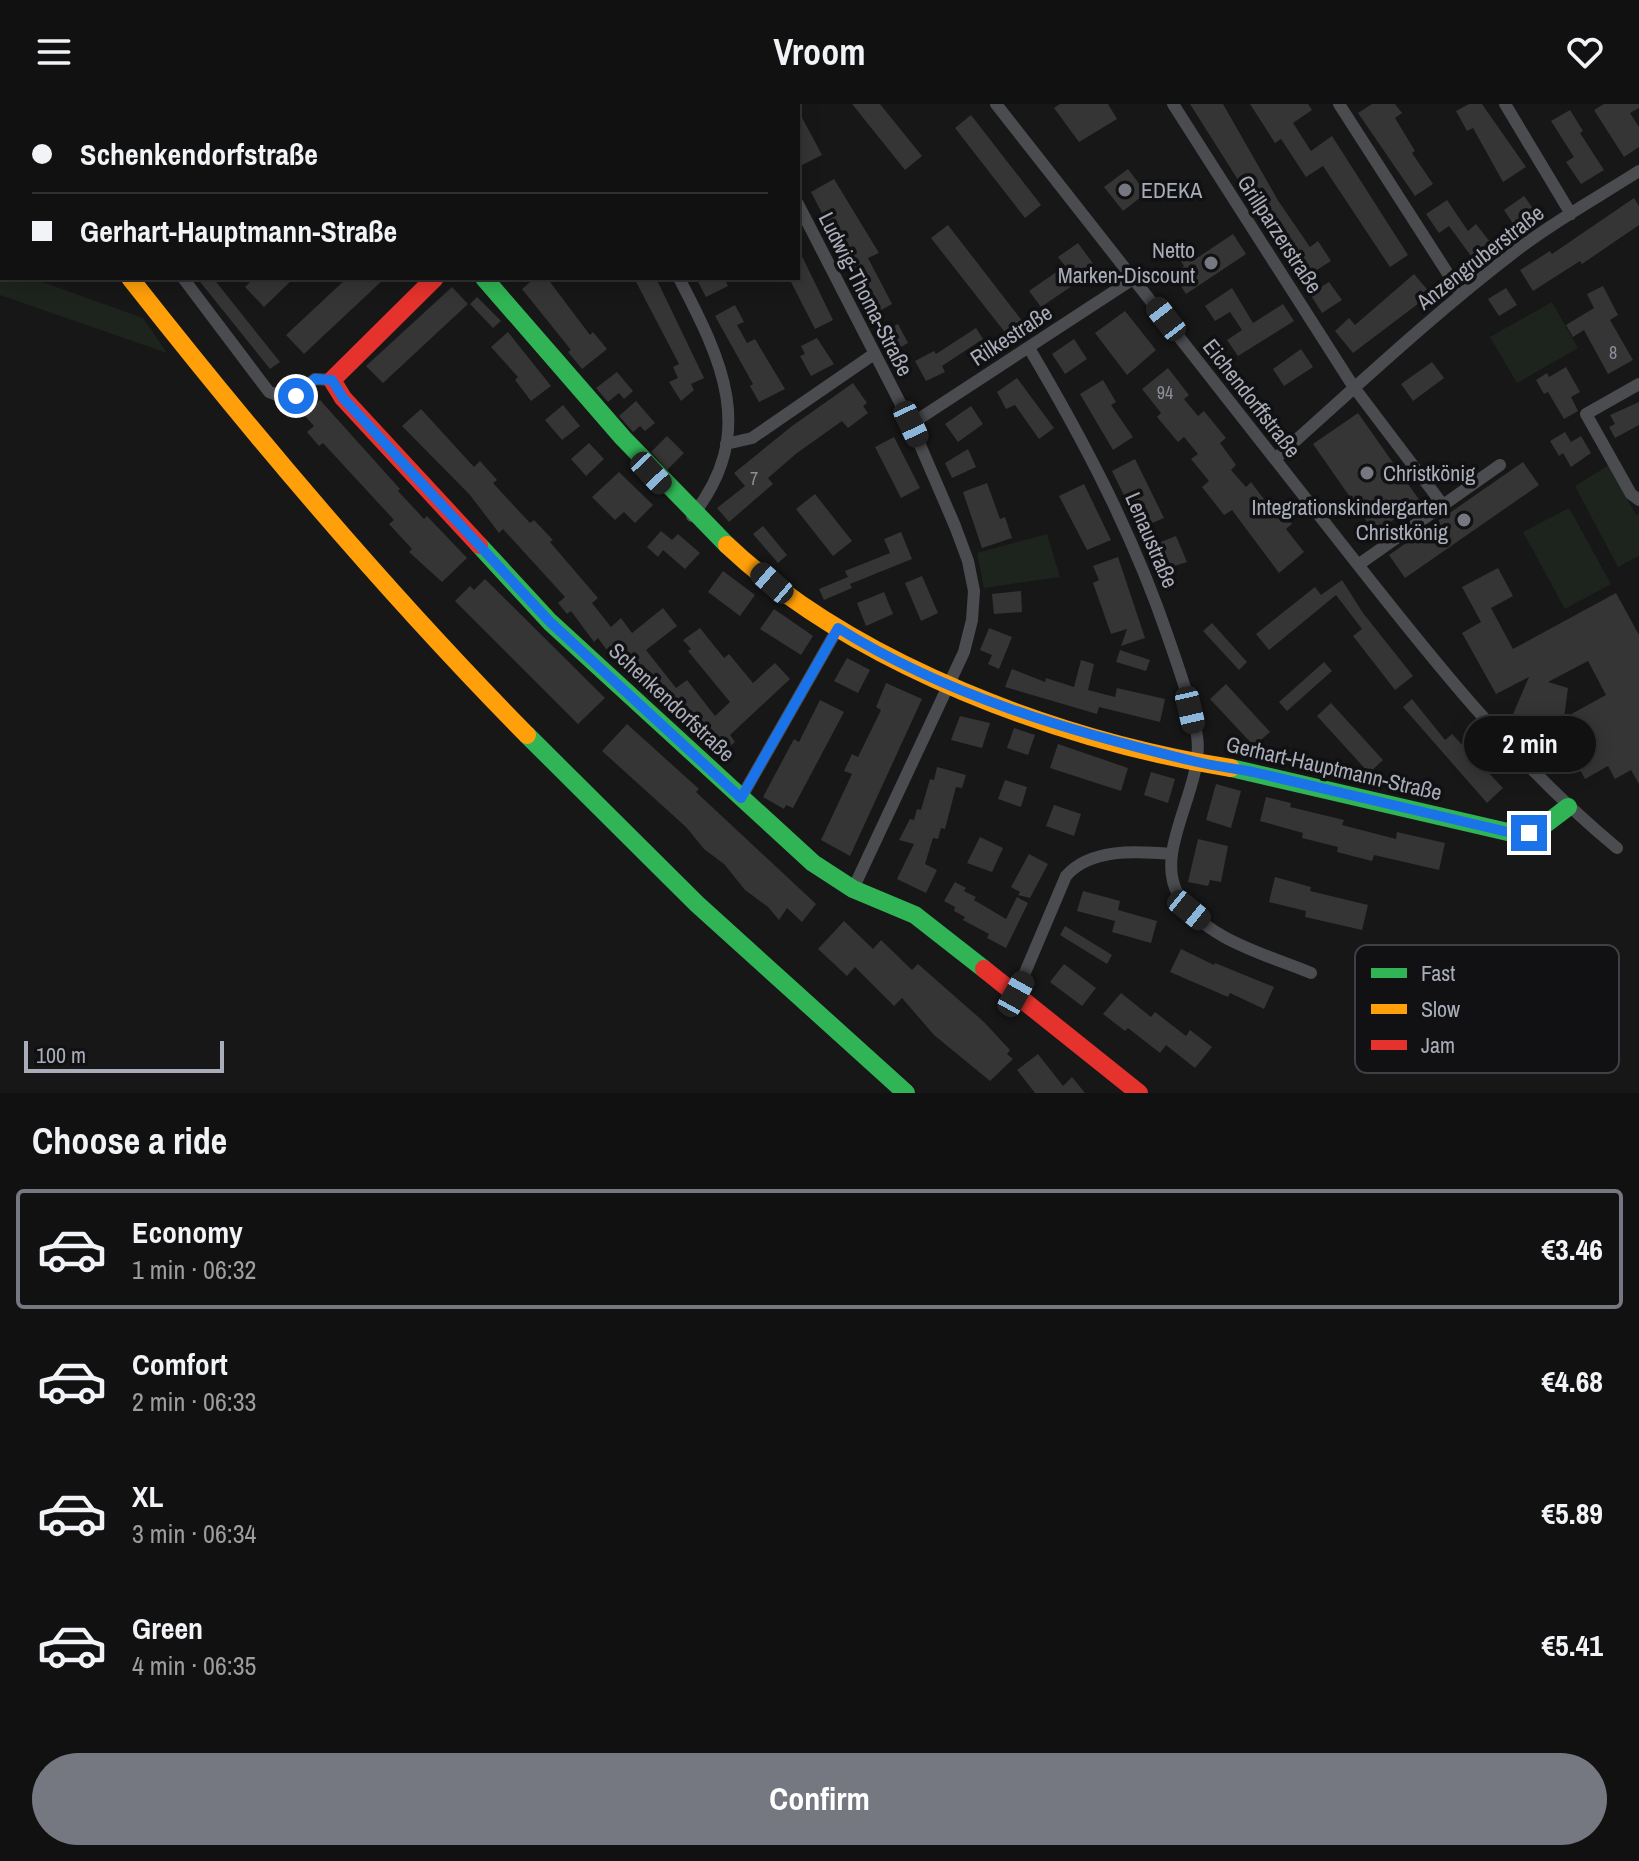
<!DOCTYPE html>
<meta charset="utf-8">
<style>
body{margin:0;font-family:"Archivo Narrow",sans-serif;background:#1e1f1f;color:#f1f3f6;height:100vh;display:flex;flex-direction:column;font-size:30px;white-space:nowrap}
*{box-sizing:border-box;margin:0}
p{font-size:26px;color:#9c9d9f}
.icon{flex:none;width:44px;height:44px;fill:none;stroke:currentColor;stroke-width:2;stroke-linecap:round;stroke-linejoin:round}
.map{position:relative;height:989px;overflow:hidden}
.side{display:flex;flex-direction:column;background:#111;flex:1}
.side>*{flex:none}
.hud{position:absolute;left:0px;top:0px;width:800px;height:176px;box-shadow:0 4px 20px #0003,0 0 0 2px #303131;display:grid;align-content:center;height:176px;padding:0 32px;background:#111}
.scale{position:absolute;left:24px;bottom:20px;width:200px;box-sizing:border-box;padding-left:8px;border:4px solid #a8adb9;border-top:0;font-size:22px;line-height:28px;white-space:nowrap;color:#a8adb9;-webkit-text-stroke:6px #111113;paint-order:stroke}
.end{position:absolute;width:36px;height:36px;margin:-18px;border:10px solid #1a73e8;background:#fff;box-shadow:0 0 0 4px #fff}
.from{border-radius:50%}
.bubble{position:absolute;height:56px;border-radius:28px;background:#111;box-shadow:0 4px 20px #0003,0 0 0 2px #303131;font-size:26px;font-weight:800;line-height:56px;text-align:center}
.car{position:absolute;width:24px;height:48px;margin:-24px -12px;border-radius:10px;box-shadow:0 0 6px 2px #0007;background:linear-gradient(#222 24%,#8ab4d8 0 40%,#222 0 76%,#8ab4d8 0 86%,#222 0)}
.hud b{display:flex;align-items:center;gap:28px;height:76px;font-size:30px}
.hud b+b{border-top:2px solid #303131}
.hud i{width:20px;height:20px;background:#f1f3f6}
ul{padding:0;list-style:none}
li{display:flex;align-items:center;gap:24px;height:120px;margin:0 16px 12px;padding:0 16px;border:4px solid transparent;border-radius:8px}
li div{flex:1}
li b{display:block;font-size:30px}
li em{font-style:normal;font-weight:800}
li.on{border-color:#757880}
li>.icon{width:72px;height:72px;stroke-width:1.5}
h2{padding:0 32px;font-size:36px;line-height:96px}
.primary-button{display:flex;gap:16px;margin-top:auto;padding:16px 32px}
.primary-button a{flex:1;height:92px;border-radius:48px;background:#757880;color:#fff;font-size:32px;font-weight:800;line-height:92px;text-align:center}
header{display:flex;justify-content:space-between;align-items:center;height:104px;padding:0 32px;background:#111;font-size:36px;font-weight:800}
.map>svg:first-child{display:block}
.green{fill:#1d241e}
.building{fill:#353536;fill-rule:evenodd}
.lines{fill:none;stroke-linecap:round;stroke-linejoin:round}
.street{stroke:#4b4c50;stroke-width:12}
.fast{stroke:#30b455;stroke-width:18}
.slow{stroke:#ff9f0a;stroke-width:18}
.jam{stroke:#e5322d;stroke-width:18}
.route{stroke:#1a73e8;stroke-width:10}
.poi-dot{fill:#757880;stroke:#111113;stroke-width:3}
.labels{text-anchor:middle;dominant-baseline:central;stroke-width:7;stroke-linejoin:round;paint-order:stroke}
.number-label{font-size:18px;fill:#8b8f98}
.poi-label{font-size:22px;fill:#a8adb9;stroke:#111113;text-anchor:start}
.street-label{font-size:22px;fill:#a8adb9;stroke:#111113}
.key{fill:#111113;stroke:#3e4045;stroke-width:2}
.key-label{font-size:22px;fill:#a8adb9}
</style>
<header><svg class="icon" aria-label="menu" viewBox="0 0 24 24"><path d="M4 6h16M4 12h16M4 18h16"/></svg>Vroom<svg class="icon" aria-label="heart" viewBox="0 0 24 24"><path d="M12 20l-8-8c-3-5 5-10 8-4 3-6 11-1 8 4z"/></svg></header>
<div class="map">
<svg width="1639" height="989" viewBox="0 0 1639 989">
<rect width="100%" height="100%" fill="#171717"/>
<!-- green -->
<path class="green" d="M0 163 2 174H31L143 214 167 249 0 191Z
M1552 198 1578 244 1517 279 1490 233Z
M1609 361 1636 411 1639 410V452L1618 463 1575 382Z
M1569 404 1611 480 1565 505 1523 428Z
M1047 430 1060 473 984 484 977 449Z"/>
<!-- building -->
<path class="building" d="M852 0H880L922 52 905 66Z
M1060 0H1108L1117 15 1079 38 1054 4Z
M1190 0H1223L1279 98 1310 143 1318 137 1331 157 1312 169 1291 137 1281 144Z
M1250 0H1308L1312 6 1293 19 1311 47 1332 32 1408 151 1390 163 1323 62 1306 73 1281 35 1275 39Z
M1372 0H1395L1402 9 1395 14 1415 47 1412 49 1433 80 1415 92 1358 9Z
M1469 0H1482L1526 63 1503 78 1473 24 1467 27 1456 7Z
M1604 0H1639V4L1630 9 1639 23V43L1624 53 1594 6Z
M798 6 822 51 798 63Z
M1570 6 1583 27 1580 29 1604 66 1581 80 1566 58 1574 53 1551 17Z
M971 11 1041 101 1025 114 955 24Z
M1128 65 1146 89 1123 107 1104 83Z
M834 75 879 149 868 154 892 200 874 210 811 88Z
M1524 92 1537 110 1516 124 1504 106Z
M1634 94 1639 102V121L1582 160 1580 157 1533 187 1520 166 1550 147 1552 150Z
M1447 96 1468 127 1476 120 1490 138 1471 152 1449 122 1439 129 1426 110Z
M948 121 1023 218 1007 231 931 134Z
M1233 130 1246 150 1186 190 1173 170 1184 162 1176 150 1186 143 1194 156Z
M1078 139 1097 165 1041 203 1029 187 1065 162 1058 153Z
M798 144 833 216 815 225 789 174H798Z
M1414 170 1431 190 1353 249 1335 227 1349 214 1355 221Z
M197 174H213L280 258 270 265Z
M254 174H294L264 203 245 183Z
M347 174H385L304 250 286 231Z
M535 174H547L590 231 593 228 607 245 582 265 568 248 571 246 522 185Z
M634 174H656L704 274 691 280 694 286 681 297 669 278 678 274 673 263 679 260Z
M696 174H724L728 182 706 193Z
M1329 178 1342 196 1322 209 1310 190Z
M1603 182 1618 211 1610 216 1633 256 1608 270 1584 226 1573 233 1566 221 1594 204 1587 190Z
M452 183 468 200 383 279 366 262Z
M1232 184 1253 219 1283 200 1294 217 1238 252 1227 236 1242 226 1230 208 1215 217 1205 202Z
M1506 184 1517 201 1499 212 1488 195Z
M477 193 501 217 493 224 470 200Z
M735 201 744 218 737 221 747 239 755 235 785 285 759 298 750 282 753 280 715 212Z
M1125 207 1156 246 1127 271 1095 229Z
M898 220 908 239 890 249 879 230Z
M976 224 983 235 942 262 945 268 926 277 915 257 934 247 936 250Z
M508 228 551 282 531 297 515 276 518 273 491 243Z
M817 234 834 260 811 272 800 252 805 250 801 242Z
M1074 235 1087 255 1065 270 1052 250Z
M1301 245 1313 263 1284 282 1273 265Z
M1432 258 1444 274 1413 297 1401 280Z
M1566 263 1580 288 1571 293 1578 307 1564 315 1548 288 1544 290 1536 276 1547 269 1549 273Z
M1168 264 1189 291 1184 295 1198 312 1204 307 1226 334 1220 339 1236 361 1231 366 1246 383 1251 378 1266 398 1271 394 1292 420 1286 425 1304 448 1279 469 1232 406 1224 411 1202 383 1209 377 1191 355 1198 350 1184 333 1178 338 1157 313 1161 309 1142 285Z
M617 268 633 287 624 295 619 289 608 298 596 284Z
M1017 274 1054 324 1039 335 1015 301 1006 305 997 288Z
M1103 276 1116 298 1111 301 1133 333 1113 346 1080 290Z
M853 279 867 299 863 302 868 309 848 324 842 317 797 349 768 374 773 380 729 418 717 404 745 382 734 369 792 322Z
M320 296 400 385 398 387 424 415 427 412 467 454 442 478 409 448 412 445 389 420 394 416 323 339 319 342 307 328 314 322 304 311Z
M636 297 655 319 645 327 640 322 633 328 619 312Z
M1639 298V321L1615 334 1609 323 1615 320 1610 311Z
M563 301 580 322 562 336 545 316Z
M971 302 983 320 958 338 945 320Z
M421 305 474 363 480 357 497 376 493 379 530 419 534 416 553 436 550 438 598 494 592 499 611 523 621 514 632 529 663 504 677 522 646 546 676 584 687 576 715 612 730 598 688 547 691 545 683 536 700 524 724 554 729 550 753 579 775 559 790 575 730 631 735 638 716 653 687 616 677 605 674 608 655 584 648 590 616 549 612 553 598 534 594 538 571 507 567 510 558 499 565 493 503 425 499 429 470 391 402 322Z
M1358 309 1420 397 1375 429 1313 340Z
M1565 328 1571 338 1581 332 1591 349 1571 363 1563 349 1559 352 1550 337Z
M667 332 684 349 667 366 651 348Z
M894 333 920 384 901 394 875 343Z
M589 339 604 355 586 372 571 355Z
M968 345 976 363 952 374 945 359Z
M1135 355 1164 414 1140 424 1112 367Z
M1523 358 1539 381 1405 474 1389 451Z
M619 368 653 401 635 419 624 408 615 416 592 393Z
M987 379 1000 415 1005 413 1012 434 982 444 963 388Z
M1084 380 1111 436 1087 446 1059 392Z
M815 390 852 437 833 452 796 405Z
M763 422 787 451 778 459 753 430Z
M661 427 672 436 678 430 700 449 685 465 663 446 658 453 647 443Z
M901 428 912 455 850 480 852 484 824 496 819 485 848 473 845 467 890 449 884 435Z
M1176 432 1187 458 1162 466 1151 442Z
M1118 453 1145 534 1121 542 1127 525 1111 530 1093 479 1099 476 1093 462Z
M1498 464 1513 492 1491 504 1513 545 1616 489 1639 531V680L1631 666 1615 675 1608 662 1585 675 1560 630 1510 617 1529 573 1496 590 1462 529 1481 518 1462 483ZM1588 557 1606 591 1564 614 1568 584 1548 578Z
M723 467 755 491 740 512 708 488Z
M922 472 938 509 921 517 905 479Z
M485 475 605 594 578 620 455 497 470 482 474 486Z
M1342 476 1363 509 1413 572 1395 586 1353 532 1362 525 1336 491 1269 546 1256 530 1315 483 1321 491Z
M1021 487 1022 508 994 510 992 490Z
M884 488 893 510 866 522 857 499Z
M774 505 813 532 801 551 760 525Z
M1212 519 1247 558 1239 566 1203 527Z
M989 524 1012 533 999 565 988 560 992 551 980 546Z
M1120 546 1150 556 1146 567 1116 558Z
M847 554 870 566 858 589 834 577Z
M1081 556 1094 560 1088 586 1115 593 1117 584 1165 595 1160 618 1099 603 1097 610 1005 583 1012 565 1045 578 1046 574 1074 583Z
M1324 558 1332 567 1287 607 1279 598Z
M886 579 922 595 850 752 821 736 852 670 844 667 852 650 858 653 881 606 876 603Z
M1226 580 1270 628 1254 642 1210 595Z
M1412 595 1445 636 1452 630 1503 684 1487 699 1403 603Z
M820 596 844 608 793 704 786 701 784 705 763 693 794 635 799 638Z
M1331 599 1383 656 1369 669 1317 612Z
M960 612 990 619 982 644 951 636Z
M627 620 699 685 696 688 816 800 802 818 787 804 779 816 768 803 745 786 724 760 704 745 686 723 602 647Z
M1014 624 1035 631 1028 651 1007 644Z
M1058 640 1128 664 1121 687 1050 664Z
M937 663 966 671 962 684 956 683 945 725 941 724 938 735 933 734 925 760 937 766 926 789 897 775 914 740 899 736 910 715 914 716 917 705 921 706 930 675 934 676Z
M1151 668 1175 675 1168 699 1144 691Z
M1005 676 1027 683 1021 703 998 695Z
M1216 680 1241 687 1231 724 1206 716Z
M1266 693 1291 699 1290 703 1344 716 1342 721 1396 735 1397 728 1445 739 1439 766 1374 751 1372 757 1337 748 1338 743 1302 734 1303 729 1260 717Z
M1054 701 1081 710 1074 732 1046 722Z
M980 733 1003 744 992 768 967 759Z
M1198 735 1228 742 1221 778 1210 776 1208 782 1188 778Z
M1029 750 1048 760 1030 794 1018 791 1020 788 1011 783Z
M1275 773 1311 783 1310 787 1368 801 1362 826 1305 813 1306 807 1269 798Z
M955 778 966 784 964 787 976 793 974 796 1006 815 1017 793 1028 799 1006 844 987 834 989 830 963 816 965 813 954 807 955 803 944 797Z
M1083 787 1120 797 1118 806 1157 817 1151 839 1112 828 1115 817 1077 807Z
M844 817 873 845 881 836 912 866 918 860 984 918 1010 946 1007 950 1013 955 990 977 934 931 902 894 894 902 855 863 847 872 818 845Z
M1065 822 1112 851 1107 860 1060 831Z
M1181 845 1214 861 1215 859 1274 883 1264 905 1230 889 1228 893 1170 868Z
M1064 860 1096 884 1082 902 1050 878Z
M1121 889 1151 913 1155 908 1186 932 1190 926 1212 943 1195 964 1166 941 1160 949 1128 924 1125 927 1103 910Z
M1038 950 1063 982 1072 973 1085 989H1035L1017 966Z"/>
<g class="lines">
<!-- street -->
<path class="street" d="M591 0 592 2
M747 0 748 2
M996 0C1104 136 1211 273 1318 410 1411 528 1501 648 1617 744
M1173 0 1353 282 1443 401
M1339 0 1461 190
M1505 0 1571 110
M305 2 307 0
M798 100 911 320 955 422 968 457 974 487 972 516 964 548 853 785
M183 174 269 288 289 295 315 275 332 276
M679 174C721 255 759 329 692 412
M1029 244C1084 337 1133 430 1168 533 1179 565 1191 598 1197 632 1205 682 1153 746 1178 790 1202 835 1268 851 1311 869
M1639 280 1586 310 1631 390 1639 396
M911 320 1133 175
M726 340 752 334 874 250
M1275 355C1356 283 1434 209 1521 143 1558 115 1600 92 1639 67
M1358 461 1500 361
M741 694 838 524
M1016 890 1066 772C1090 744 1137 747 1172 750"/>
<!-- fast -->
<path class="fast" d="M484 174 623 334 727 441
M479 441 550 518 813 759 853 785 915 811 984 865
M527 631 697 800 906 989
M1231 664 1512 729 1543 722 1568 703"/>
<!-- slow -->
<path class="slow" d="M11 0 12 2
M130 174C255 333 385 487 527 631
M727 441C854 561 1061 637 1231 664"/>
<!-- jam -->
<path class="jam" d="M435 174 332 276 343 294 479 441
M984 865 1139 989"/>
</g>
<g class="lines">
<!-- route -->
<path class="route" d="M296 292 315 275 332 276 343 294 550 518 741 694 838 524C945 591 1071 628 1193 657 1213 662 1233 664 1253 668 1339 688 1426 709 1512 729H1529"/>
</g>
<!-- markers -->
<g class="poi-dot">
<circle cx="1125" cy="86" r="8"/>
<circle cx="1211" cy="159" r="8"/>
<circle cx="1367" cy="369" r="8"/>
<circle cx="1464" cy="416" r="8"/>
</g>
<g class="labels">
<!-- number labels -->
<g class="number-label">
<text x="1613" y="248">8</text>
<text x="1165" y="288">94</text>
<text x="754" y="374">7</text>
</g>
<!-- poi labels -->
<g class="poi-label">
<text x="1141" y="86">EDEKA</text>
<text x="1195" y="146" text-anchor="end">Netto<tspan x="1195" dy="25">Marken-Discount</tspan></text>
<text x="1383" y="369">Christkönig</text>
<text x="1448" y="403" text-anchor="end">Integrationskindergarten<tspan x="1448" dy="25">Christkönig</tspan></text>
</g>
<!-- street labels -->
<g class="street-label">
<text transform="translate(1280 130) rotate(57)">Grillparzerstraße</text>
<text transform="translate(1480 153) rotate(-38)">Anzengruberstraße</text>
<text transform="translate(866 190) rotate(63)">Ludwig-Thoma-Straße</text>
<text transform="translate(1011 231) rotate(-33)">Rilkestraße</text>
<text transform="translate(1252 294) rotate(52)">Eichendorffstraße</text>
<text transform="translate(1152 436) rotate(67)">Lenaustraße</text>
<text transform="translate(672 598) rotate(43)">Schenkendorfstraße</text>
<text transform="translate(1334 664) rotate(13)">Gerhart-Hauptmann-Straße</text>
</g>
</g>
<!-- legend -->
<rect x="1355" y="841" width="264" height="128" rx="12" class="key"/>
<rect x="1371" y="864" width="36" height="10" fill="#30b455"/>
<rect x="1371" y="900" width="36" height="10" fill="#ff9f0a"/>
<rect x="1371" y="936" width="36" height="10" fill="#e5322d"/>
<g class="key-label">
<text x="1421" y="877">Fast</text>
<text x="1421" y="913">Slow</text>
<text x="1421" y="949">Jam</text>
</g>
</svg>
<div class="scale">100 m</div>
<i class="end from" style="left:296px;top:292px"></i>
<i class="end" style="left:1529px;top:729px"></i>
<div class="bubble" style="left:1464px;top:612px;width:132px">2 min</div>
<i class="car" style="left:1166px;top:215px;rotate:322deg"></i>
<i class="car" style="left:911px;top:320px;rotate:155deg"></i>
<i class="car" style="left:651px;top:369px;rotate:137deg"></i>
<i class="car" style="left:772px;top:479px;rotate:311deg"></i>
<i class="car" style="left:1190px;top:606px;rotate:167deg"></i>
<i class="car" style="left:1189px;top:806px;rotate:129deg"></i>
<i class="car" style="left:1016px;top:890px;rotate:29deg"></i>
<div class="hud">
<b><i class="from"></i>Schenkendorfstraße</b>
<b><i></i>Gerhart-Hauptmann-Straße</b>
</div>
</div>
<section class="side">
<h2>Choose a ride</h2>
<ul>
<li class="on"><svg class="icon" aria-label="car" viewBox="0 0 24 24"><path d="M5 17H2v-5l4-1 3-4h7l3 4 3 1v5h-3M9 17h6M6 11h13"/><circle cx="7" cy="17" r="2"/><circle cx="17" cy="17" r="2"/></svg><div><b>Economy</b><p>1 min · 06:32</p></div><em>€3.46</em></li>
<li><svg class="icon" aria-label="car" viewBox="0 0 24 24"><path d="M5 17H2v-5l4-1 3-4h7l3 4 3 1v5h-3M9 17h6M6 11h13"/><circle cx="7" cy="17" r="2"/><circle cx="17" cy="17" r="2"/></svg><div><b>Comfort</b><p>2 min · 06:33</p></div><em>€4.68</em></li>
<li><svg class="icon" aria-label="car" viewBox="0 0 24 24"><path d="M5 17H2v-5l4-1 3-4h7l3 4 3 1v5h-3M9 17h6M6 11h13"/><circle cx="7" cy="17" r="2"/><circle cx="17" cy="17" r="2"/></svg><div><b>XL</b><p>3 min · 06:34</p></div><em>€5.89</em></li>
<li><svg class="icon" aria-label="car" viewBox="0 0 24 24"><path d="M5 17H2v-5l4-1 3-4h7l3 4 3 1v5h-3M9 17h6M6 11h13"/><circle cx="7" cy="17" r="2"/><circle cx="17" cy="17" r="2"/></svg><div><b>Green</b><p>4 min · 06:35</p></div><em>€5.41</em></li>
</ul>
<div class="primary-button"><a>Confirm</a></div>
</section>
